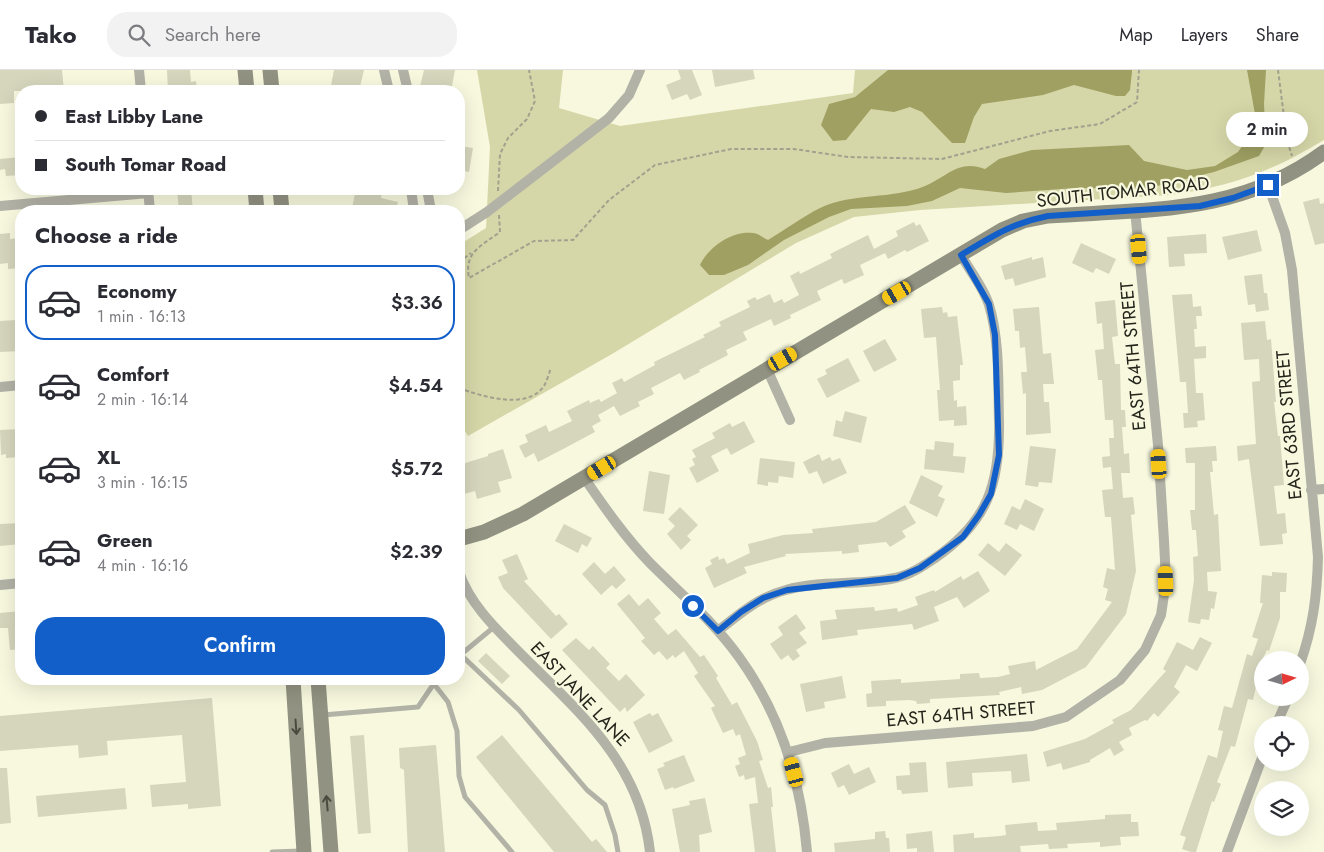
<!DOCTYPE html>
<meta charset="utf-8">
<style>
body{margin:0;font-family:Jost,sans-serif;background:#f2f2f3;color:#2b2b33;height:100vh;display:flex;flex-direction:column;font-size:19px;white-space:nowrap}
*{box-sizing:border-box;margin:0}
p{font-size:16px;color:#7c7c81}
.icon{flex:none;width:28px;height:28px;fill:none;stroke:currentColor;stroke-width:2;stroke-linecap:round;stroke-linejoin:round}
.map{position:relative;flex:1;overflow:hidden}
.panel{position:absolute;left:15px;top:135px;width:450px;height:480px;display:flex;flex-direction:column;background:#fff;border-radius:20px;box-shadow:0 5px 20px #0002}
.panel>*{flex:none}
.top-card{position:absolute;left:15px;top:15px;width:450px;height:110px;border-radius:20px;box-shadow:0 5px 20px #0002;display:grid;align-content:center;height:110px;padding:0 20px;background:#fff}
.needle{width:32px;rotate:85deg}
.tools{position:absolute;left:1254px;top:581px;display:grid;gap:10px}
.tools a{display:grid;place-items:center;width:55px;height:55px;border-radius:50%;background:#fff;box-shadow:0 5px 20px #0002;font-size:25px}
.end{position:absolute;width:22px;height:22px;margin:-11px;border:6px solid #125fc9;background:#fff;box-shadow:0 0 0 2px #fff}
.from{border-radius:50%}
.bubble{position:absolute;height:35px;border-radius:18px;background:#fff;box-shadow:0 5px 20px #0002;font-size:16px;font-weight:600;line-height:35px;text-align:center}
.car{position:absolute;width:15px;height:30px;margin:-15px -8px;border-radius:6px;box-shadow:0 0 4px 1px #0007;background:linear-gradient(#f5c518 24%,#345 0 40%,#f5c518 0 76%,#345 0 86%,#f5c518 0)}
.top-card b{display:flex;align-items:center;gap:18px;height:48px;font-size:19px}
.top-card b+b{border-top:1px solid #e1e1e2}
.top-card i{width:12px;height:12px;background:#2b2b33}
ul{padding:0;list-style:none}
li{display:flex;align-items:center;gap:15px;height:75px;margin:0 10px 8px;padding:0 10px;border:2px solid transparent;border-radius:20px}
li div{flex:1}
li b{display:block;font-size:19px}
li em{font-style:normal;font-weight:600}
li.active{border-color:#125fc9}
li>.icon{width:45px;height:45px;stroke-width:1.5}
h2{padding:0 20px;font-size:22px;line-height:60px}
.action{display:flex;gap:10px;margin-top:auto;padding:10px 20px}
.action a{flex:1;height:58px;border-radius:20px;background:#125fc9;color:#fff;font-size:20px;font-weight:600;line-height:58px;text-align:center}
header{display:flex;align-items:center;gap:30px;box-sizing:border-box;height:70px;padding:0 25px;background:#fff;border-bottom:1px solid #e1e1e2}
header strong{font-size:24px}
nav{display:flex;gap:28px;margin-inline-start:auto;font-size:18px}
.search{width:350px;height:45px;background:#f2f2f3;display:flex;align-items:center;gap:12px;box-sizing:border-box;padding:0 18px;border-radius:20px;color:#7c7c81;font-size:19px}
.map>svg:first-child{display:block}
.green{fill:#d6d7a8}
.water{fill:#9fa062}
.building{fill:#d5d6bc}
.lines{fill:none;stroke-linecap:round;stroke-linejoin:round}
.path{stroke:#a1a28e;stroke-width:2;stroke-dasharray:4 2.5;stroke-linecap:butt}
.lane{stroke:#b2b2a7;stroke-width:5}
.street{stroke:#b2b2a7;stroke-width:10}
.secondary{stroke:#919281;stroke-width:15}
.oneway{stroke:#4a4a3f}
.route{stroke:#125fc9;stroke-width:6}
.labels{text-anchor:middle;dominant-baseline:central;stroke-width:4.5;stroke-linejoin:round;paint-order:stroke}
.street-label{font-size:18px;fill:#24241b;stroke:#f7f8de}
</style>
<header>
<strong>Tako</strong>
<div class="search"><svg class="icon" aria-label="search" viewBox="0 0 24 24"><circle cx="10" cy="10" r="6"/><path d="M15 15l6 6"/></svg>Search here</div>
<nav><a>Map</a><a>Layers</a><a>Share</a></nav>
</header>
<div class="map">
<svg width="1324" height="782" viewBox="0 0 1324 782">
<rect width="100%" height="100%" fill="#f7f8de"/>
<!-- green -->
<path class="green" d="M477 0H563L559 38 620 56 853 23 855 0H1324V70C1271 102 1232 116 1170 125L920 140 854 147 796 173 612 284 468 366 459 352V175L486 158 490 77Z"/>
<!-- water -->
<path class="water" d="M888 0H1132V2L1130 20 1125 26H1116L1074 15 1043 25 982 34 974 47 965 73H952L922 42 910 37 894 42 871 39 846 70 833 71 821 55 829 34 855 27Z
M1247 0H1266L1264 34 1266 74 1259 86 1214 102 1145 119 1076 118 1006 123 960 118 932 131 907 136 851 139 829 147 784 170 748 195 724 205H709L700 195C708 177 733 160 753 163 758 163 763 168 768 170 785 160 802 147 820 138 854 122 891 130 925 116 948 106 959 89 985 99L999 89 1032 80 1129 75 1144 91 1187 100 1215 96 1238 82 1257 55Z"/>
<!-- building -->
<path class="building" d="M0 0H62L64 21H14V33L0 34Z
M167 0H190L191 12 196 11 197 21H168Z
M334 0H364L359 21H330Z
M424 0H455L451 21H419Z
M678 0H692L702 25 690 30 687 24 672 30 666 15 681 9Z
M712 0H753L755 9 715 17Z
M459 76 473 78 469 102 459 100Z
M21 87V105L6 106 5 99 0 100V89Z
M177 119H191L193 141H179Z
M356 119 382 121 381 128 398 132 396 141H367L352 138Z
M1319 128 1320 134 1324 133V173L1315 175 1303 132Z
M914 152 916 156 920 154 929 171 907 182 905 180 888 189 885 183 860 195 864 205 844 214 842 209 817 221 821 230 790 245 791 248 774 256 771 249 743 262 747 270 726 280 728 285 699 300 700 302 684 310 680 303 651 318 654 324 638 332 640 336 620 346 614 336 598 345 601 351 592 356 595 362 565 378 538 392 534 383 525 388 519 376 528 372 525 365 546 355 549 362 572 351 567 341 589 330 590 333 599 329 601 332 617 323 612 313 622 308 624 312 655 295 654 292 705 267 703 265 721 256 719 252 750 237 747 231 755 227 757 230 770 224 774 233 782 229 784 233 799 225 790 206 799 201 800 204 832 188 830 184 868 165 874 179 898 166 896 161Z
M1257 160 1262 181 1228 190 1222 167Z
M10 163V169L21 168V198L8 199V193L0 194V164Z
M1206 164 1207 183 1184 184 1185 196 1169 197 1167 167Z
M1081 173 1116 189 1109 204 1096 198 1093 203 1072 193Z
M1032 187V190L1043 187 1046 207 1015 216 1013 208 1005 210 1001 196Z
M1262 204 1264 223H1267L1269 240 1256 242 1255 234 1248 235 1244 206Z
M1192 224 1193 237 1201 236 1202 246H1196L1197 259H1194L1195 277 1206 276V288L1194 289 1196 323H1203L1205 350 1197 351 1198 357 1184 358 1183 343H1188L1186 312H1180L1172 225Z
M1115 230 1118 266 1112 267 1115 294H1120L1121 340H1125L1126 357H1122L1124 384 1129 383 1130 403H1121L1123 428 1133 427 1135 444 1131 445 1136 501 1126 544 1086 597 1042 620 1022 624 1021 617 999 622 1000 625 930 629V633L917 634 916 631 910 630 886 631V636L867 637 866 624 872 623 871 611 901 609V613L960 609V604L979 603 980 608 998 607 1010 604 1008 596 1035 591 1036 600 1077 579 1112 532 1105 530 1108 519 1103 517 1107 498 1115 500 1111 447H1105L1102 420 1113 419 1111 397 1103 398 1102 387 1110 386 1109 368H1114L1113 350H1105L1102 310H1098L1095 280 1104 279 1102 253 1097 254 1095 232Z
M942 237 943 243 947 242 948 247 957 246 963 295H960V310L953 311 954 331 957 330V337L966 336 967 355 954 356V350L939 351 937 320H940L936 267 924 268 921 239Z
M1039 237 1043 284 1051 283 1054 314H1043L1044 332H1049L1051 363 1026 365V323L1023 324 1021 302H1027L1025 277 1020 278 1019 261H1015L1013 239Z
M16 250V259L21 258V281L0 282V251Z
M1265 251 1267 270 1271 269 1276 332H1274L1278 366H1280L1284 415 1274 416 1277 444 1285 443 1287 463 1282 464 1283 474 1260 476 1249 389 1238 391 1237 376 1256 374 1252 312 1260 311 1259 289 1244 290 1241 253Z
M885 269 897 290 874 302 863 281Z
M848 288 860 311 827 328 817 309 827 304 825 300Z
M845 341 867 347 861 373 833 366 836 350 842 352Z
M744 351 755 372 731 385 727 378 711 386 719 401 697 413 689 398 695 395 692 389 696 387 692 380 715 368 712 363 730 353 732 357Z
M21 359V383H19V387L6 388V384L1 385 0 360Z
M935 371 954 373 953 386 966 387 964 403 924 399 926 379 934 380Z
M1030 376 1056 379 1052 413 1039 412 1038 417 1025 415Z
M1216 376 1217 391H1212L1213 402H1210L1214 445 1218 444 1221 501 1207 502 1208 521 1217 522 1214 539 1211 538 1209 550 1201 549 1200 554 1188 552 1194 510 1193 487 1198 486 1196 460H1192L1190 440H1195V393H1186L1185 378Z
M503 379 512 408 498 412 501 422 477 429 475 421 460 425 459 395 488 386V384Z
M819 384 822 391 830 387 832 391 840 388 847 403 823 414 817 401 809 404 803 392Z
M760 388 795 392 793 408 779 406 778 413 768 412V416L757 414Z
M649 401 670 405 664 444 643 441Z
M921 405 943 416 938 426 945 429 937 447 909 433Z
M1025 429 1044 439 1034 461 1020 454 1017 460 1004 454 1012 436 1020 440Z
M905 435 916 453 902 461 906 467 890 477 886 472 858 475 859 482 842 484V481L785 484 786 486 744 497 747 503 714 518 705 498 712 494 710 490 718 486 719 490 724 488 727 494 750 483 748 474 783 465 813 463 812 459 876 452Z
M680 437 698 455 687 466 691 470 681 480 667 464 675 456 668 449Z
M21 453V474L0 476V454Z
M564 454 592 468 587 477 582 474 578 483 555 471Z
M988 473 999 482 1006 473 1022 485 1005 506 978 485Z
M517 484 528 509 524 511 556 546 559 544 568 554 551 569 503 518 498 507 508 503 502 490Z
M594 492 605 504 614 496 626 510 616 519 612 515 601 525 582 504Z
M978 501 990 521 964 538 957 527 934 537 939 551 914 560 912 554 857 560 858 565 822 570 820 551 837 549 835 540 874 537 875 541 897 538 898 542 918 535 915 527 934 520 935 522 961 506 963 510Z
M1272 502 1287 503 1286 522H1280V548L1269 581 1267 580 1262 590 1253 630 1248 629 1235 677 1231 676 1217 712 1221 714 1214 732 1212 731 1196 782H1191L1182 779 1186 767 1180 765 1208 685 1217 688 1223 661 1218 660 1224 636 1232 638 1247 584 1252 586 1258 569 1252 567 1263 533H1260L1262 505 1272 506Z
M629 524 639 536 648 528 661 543 654 549 668 565 676 559 700 587 704 585 718 606 716 608 732 635 737 632 757 671 763 690 759 691 768 718 771 717 773 737H771L776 782H755L749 734 758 733 755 707 745 710 744 705 739 707 735 696 740 694 738 688 746 685 740 664 736 666 733 659 723 663 711 638 715 636 694 606 698 603 684 581 675 588 673 585 667 590 659 581 654 585 641 571 645 568 617 534Z
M21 541V579L10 580 8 558H0V543Z
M796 544 806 558 799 563 807 573 796 580 800 586 793 591 788 585 781 590 770 574 783 565 778 557Z
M1200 567 1212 573 1197 601 1186 595 1174 617 1180 622 1158 647 1154 643 1147 651 1145 650 1129 658 1132 665 1119 672 1124 680 1114 686 1110 678 1090 690V692L1063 700 1061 693 1047 697 1043 682 1085 669 1114 653 1112 650 1131 640 1166 601 1163 599 1177 572 1193 580Z
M576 568 589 580 593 576 610 594 606 598 619 611 626 604 645 625 627 642 625 637 620 642 562 580Z
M486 583 510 606 502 614 478 591Z
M842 606 846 628 824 632 825 638 806 642 800 614Z
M212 628 221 736 188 739V734L152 737 150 715 186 712 182 665 107 671 108 685 79 688 78 675 0 681V646Z
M650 643 652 646 658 643 673 671 649 683 633 652Z
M364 665 371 763 358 764 350 666Z
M502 665 592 772 596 769 607 782H554L476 687Z
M436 675 445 782H408L404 700 400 698 399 678Z
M1027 684 1030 711 1012 713 1011 701 972 703 973 716 948 718 946 692Z
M684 685 695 711 674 719 673 717 665 720 657 699 665 696 663 693Z
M926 692 928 722 902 724 901 720H897L896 706 910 705 909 693Z
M849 694 854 704 869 697 876 712 849 725 844 715 838 718 831 703Z
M0 698H7L11 753 0 754Z
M125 718 127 739 38 747 36 726Z
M705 728 712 762 699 765 700 782H680L672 739 690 735 689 731Z
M1131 744V752H1138L1139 766 1120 767 1121 775 1100 777V772L1067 774 1068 778 1049 779 1048 774 1020 776 1021 782H954L953 765 974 763V768L1000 766 1006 765 1005 755 1037 752 1038 761 1057 760 1056 753 1105 749V745Z
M885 761 886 768H889L890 782H835L834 773 875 769V762Z
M932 761 934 782H917V778L907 779 906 764Z"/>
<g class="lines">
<!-- path -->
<path class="path" d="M1278 0 1287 70 1292 86
M498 121 500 84 508 68 527 49 535 31 529 0
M499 145 500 162C481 176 464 182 469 208L534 171 573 170 609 130 655 95 731 79H794L848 87 942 89 1050 61 1100 54 1137 32 1139 0
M459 192 471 183
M459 318C481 326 527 341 544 316 547 311 549 303 551 298"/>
<!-- lane -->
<path class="lane" d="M461 585 519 640 587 720 605 735 615 765 618 782
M459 586 494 557
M434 614 448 632 457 661 459 706 465 727 512 782
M323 645 418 637 437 609
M272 782 301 781"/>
<!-- street -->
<path class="street" d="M139 0 141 21
M384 0 389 21
M403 0 408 21
M1268 115 1285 163 1292 200 1318 487C1317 526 1313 557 1300 594
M148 119 150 141
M411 119 414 141
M427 119 431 141
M0 136 149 123
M459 160 487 142 609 48 629 25 640 0
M767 299 790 350
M0 317 21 315
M585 409C605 438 625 467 650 493 680 523 714 552 739 587 781 645 801 711 807 782
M1311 420 1324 419
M459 502C469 532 493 556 515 578 575 639 640 690 650 782
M0 515 21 513
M718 561C739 544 759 527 786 520 821 510 859 516 895 508 910 505 923 496 935 488 988 452 1000 413 999 352 998 314 1000 271 989 235 984 218 970 201 961 185
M1276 655 1288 628
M789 682 825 673 1033 656 1066 647 1120 610 1145 580 1161 545 1166 511 1164 471 1158 375 1135 140
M1227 782 1262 688"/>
<!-- secondary -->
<path class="secondary" d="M245 0 247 21
M270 0 272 21
M255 119 257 141
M280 119 282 141
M459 469 484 462 523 444 1002 160 1023 151 1048 146C1148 139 1239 145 1324 82
M293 609 304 782
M318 609 331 782"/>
</g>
<!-- one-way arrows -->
<defs><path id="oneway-shaft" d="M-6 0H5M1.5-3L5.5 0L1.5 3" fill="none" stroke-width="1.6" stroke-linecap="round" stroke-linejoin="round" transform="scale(1.25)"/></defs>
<g class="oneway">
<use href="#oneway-shaft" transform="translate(296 657) rotate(86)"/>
<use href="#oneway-shaft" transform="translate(327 733) rotate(-95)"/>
</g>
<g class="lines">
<!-- route -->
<path class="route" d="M693 536 718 561 741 542 763 528 787 520 897 508 920 498 963 467 979 445 991 424 999 385 995 265 989 234 961 185C991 167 1012 153 1048 146L1200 136 1233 128 1268 115"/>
</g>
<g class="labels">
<!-- street labels -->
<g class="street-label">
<text transform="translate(1123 122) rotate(-6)">SOUTH TOMAR ROAD</text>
<text transform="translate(1133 286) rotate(-95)">EAST 64TH STREET</text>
<text transform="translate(1289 355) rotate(-95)">EAST 63RD STREET</text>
<text transform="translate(580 624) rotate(47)">EAST JANE LANE</text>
<text transform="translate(961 644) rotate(-5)">EAST 64TH STREET</text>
</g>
</g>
</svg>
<div class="tools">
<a><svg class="needle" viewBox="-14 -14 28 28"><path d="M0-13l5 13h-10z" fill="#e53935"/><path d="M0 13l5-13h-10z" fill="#7c7c81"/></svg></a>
<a><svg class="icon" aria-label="locate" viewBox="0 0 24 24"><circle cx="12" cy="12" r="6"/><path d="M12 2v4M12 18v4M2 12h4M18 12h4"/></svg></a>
<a><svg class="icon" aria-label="layers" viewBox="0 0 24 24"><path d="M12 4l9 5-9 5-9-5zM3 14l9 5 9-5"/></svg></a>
</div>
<i class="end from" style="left:693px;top:536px"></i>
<i class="end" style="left:1268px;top:115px"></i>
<div class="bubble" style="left:1226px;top:42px;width:82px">2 min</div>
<i class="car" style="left:1139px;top:179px;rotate:175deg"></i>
<i class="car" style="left:897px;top:223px;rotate:240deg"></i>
<i class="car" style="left:783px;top:289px;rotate:60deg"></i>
<i class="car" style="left:1159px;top:394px;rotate:356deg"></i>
<i class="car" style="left:602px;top:398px;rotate:239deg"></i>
<i class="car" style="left:1166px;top:511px;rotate:358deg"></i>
<i class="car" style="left:794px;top:702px;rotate:345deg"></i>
<div class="top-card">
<b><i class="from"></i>East Libby Lane</b>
<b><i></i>South Tomar Road</b>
</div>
<section class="panel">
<h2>Choose a ride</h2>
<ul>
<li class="active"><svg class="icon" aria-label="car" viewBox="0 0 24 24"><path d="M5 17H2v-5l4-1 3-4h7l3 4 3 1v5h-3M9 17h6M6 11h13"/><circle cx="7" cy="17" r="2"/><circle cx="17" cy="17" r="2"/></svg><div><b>Economy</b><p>1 min · 16:13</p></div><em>$3.36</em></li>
<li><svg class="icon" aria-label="car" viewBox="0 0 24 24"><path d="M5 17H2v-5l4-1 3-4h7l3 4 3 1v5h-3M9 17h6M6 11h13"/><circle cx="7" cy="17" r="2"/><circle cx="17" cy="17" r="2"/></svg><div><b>Comfort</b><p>2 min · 16:14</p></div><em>$4.54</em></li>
<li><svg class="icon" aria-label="car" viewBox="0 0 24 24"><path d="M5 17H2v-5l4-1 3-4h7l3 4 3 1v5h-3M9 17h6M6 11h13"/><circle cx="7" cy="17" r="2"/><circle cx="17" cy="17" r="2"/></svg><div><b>XL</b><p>3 min · 16:15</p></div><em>$5.72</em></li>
<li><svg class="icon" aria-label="car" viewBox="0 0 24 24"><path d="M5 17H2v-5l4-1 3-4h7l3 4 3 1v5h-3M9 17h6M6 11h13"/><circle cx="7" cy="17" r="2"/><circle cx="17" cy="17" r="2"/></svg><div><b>Green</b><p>4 min · 16:16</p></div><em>$2.39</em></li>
</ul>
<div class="action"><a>Confirm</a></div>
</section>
</div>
